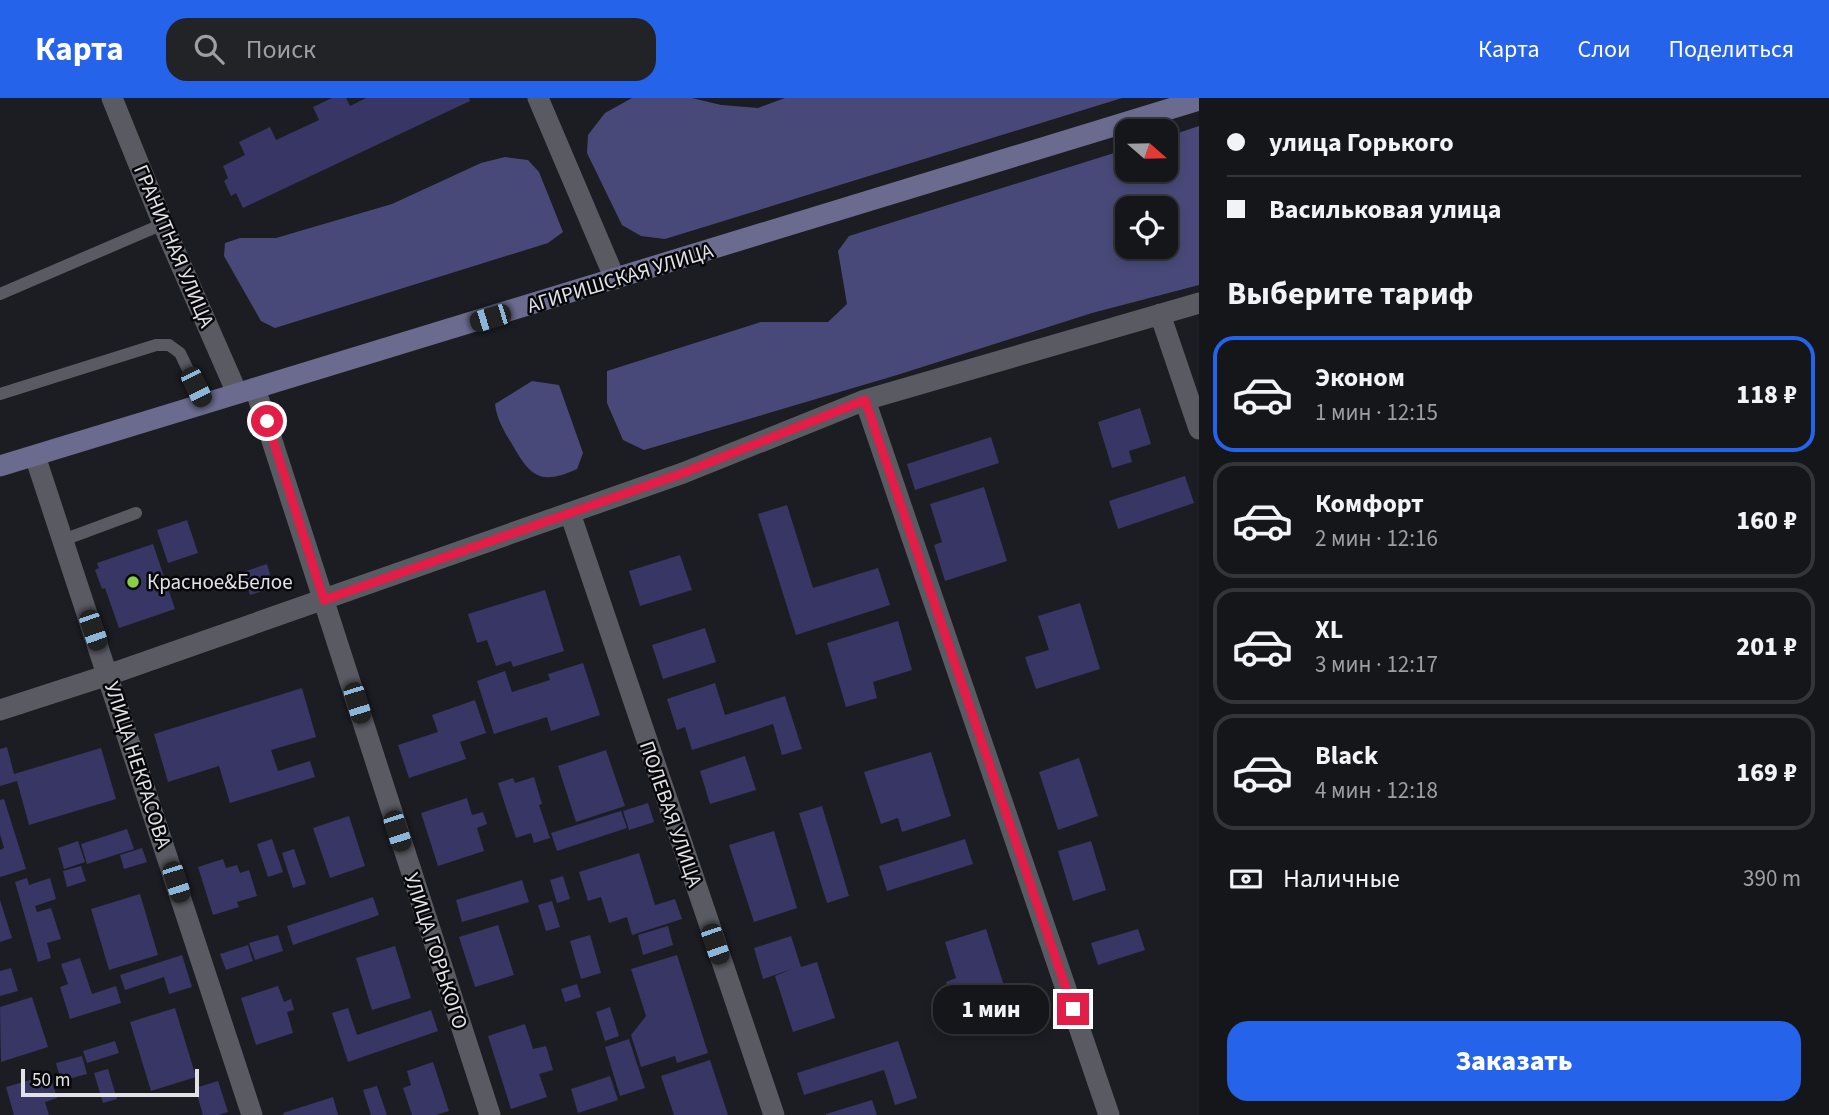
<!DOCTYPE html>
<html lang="ru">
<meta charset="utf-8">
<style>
body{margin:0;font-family:"Source Sans 3",sans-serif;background:#222327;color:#f1f3f6;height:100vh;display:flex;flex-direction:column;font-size:26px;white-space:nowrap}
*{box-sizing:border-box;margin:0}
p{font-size:23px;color:#9d9fa2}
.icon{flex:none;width:38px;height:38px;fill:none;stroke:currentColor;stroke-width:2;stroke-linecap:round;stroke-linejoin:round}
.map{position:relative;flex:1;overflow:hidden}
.sheet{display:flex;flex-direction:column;background:#15161a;width:630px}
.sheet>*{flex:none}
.banner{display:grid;align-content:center;height:154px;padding:0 28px;background:#15161a}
.needle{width:46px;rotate:110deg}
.fabs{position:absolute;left:1115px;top:21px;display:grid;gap:14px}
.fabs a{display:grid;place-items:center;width:63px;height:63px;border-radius:14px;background:#15161a;box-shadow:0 4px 10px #0003,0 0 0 2px #343539;font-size:35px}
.scale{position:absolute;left:21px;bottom:18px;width:178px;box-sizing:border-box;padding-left:7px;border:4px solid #e1e1e6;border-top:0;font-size:19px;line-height:24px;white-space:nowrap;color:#e1e1e6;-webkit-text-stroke:5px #07070a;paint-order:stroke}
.end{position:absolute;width:32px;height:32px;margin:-16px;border:9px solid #e11d48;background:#fff;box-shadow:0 0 0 4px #fff}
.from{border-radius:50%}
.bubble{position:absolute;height:49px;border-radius:21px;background:#15161a;box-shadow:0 4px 10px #0003,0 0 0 2px #343539;font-size:23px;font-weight:800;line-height:49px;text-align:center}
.car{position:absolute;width:21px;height:42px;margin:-21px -10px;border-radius:9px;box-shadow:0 0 5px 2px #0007;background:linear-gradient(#222 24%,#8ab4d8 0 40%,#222 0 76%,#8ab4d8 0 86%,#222 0)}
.banner b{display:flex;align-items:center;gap:24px;height:66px;font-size:26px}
.banner b+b{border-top:2px solid #343539}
.banner i{width:18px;height:18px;background:#f1f3f6}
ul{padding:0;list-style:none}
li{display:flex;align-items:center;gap:21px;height:116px;margin:0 14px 10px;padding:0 14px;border:4px solid #343539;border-radius:21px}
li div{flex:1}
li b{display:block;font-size:26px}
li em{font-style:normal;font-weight:800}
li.on{border-color:#2563eb}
li>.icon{width:63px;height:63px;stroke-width:1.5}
h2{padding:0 28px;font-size:32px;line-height:84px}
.pay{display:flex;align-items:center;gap:18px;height:77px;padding:0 28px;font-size:26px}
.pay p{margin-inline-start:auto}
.action{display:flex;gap:14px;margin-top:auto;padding:14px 28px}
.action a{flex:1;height:80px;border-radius:21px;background:#2563eb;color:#fff;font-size:28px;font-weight:800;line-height:80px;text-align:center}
header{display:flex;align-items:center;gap:42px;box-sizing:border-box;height:98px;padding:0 35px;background:#2563eb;color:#fff}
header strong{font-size:33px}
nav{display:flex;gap:38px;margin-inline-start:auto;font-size:24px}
.search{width:490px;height:63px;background:#222327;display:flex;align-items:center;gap:18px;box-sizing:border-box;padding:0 24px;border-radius:21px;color:#9d9fa2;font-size:26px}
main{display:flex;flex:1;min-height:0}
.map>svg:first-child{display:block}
.forest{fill:#494979;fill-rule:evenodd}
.building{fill:#373664}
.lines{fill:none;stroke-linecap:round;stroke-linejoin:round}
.lane{stroke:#595a62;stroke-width:12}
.street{stroke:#595a62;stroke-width:21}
.secondary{stroke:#6a6b8e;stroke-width:21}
.route{stroke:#e11d48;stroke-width:9}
.poi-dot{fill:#89cf48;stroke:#07070a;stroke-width:2.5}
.labels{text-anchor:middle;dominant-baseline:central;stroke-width:5;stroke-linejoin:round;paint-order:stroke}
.street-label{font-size:21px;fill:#e1e1e6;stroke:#07070a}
.poi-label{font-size:21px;fill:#e1e1e6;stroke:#07070a;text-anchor:start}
</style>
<header>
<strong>Карта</strong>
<div class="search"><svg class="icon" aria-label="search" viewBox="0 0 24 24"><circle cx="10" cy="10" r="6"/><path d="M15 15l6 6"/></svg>Поиск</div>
<nav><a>Карта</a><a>Слои</a><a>Поделиться</a></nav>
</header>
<main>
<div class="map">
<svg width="1199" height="1017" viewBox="0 0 1199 1017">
<rect width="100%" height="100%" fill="#1c1d23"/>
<!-- forest -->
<path class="forest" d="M632 0H692L721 7 758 10 785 0H1122L665 141 641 138 622 127 587 55 588 37 605 15Z
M1199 28V187L1092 215 897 277 644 352 623 342 607 305V273L761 224H828L847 206 838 153 849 138 1127 51V72H1166V39ZM1166 110V149H1127V110Z
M505 59 528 62 539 74 563 134 548 145 275 230 261 223 224 158 225 145 240 140H276L392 106 481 65Z
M532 283 559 287 583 355 577 371C540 388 530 378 512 346 504 333 497 322 495 306Z"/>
<!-- building -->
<path class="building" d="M332 0H346L350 8 366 0H469L470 3 243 110 236 95 231 98 224 83 228 80 223 68 245 57 239 44 270 29 276 42 319 22 313 9Z
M1140 310 1151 346 1129 353 1132 364 1112 370 1098 324Z
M991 339 999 365 915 392 907 366Z
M1185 378 1194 405 1118 431 1109 403Z
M984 389 1007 463 945 483 934 447 942 444 930 406Z
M787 407 813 490 878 470 890 507 796 537 758 416Z
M187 422 198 455 168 465 157 432Z
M153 446 175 511 119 530 105 490 102 491 95 472 99 470 97 465Z
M680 457 692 492 640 508 629 473Z
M267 466 274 490 250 497 243 474Z
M545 492 564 553 513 569 511 563 496 568 487 542 477 545 468 516Z
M1080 505 1100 571 1036 591 1025 559 1049 552 1038 518Z
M898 523 912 572 873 584 877 600 846 609 827 545Z
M705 530 716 564 663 581 652 547Z
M583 565 600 617 551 633 547 619 494 636 477 583 505 573 512 594 550 582 548 576Z
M715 585 725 617 785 598 802 651 782 657 773 626 692 652 685 629 677 632 667 601Z
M302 590 316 639 271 652 278 673 310 663 315 679 230 705 219 668 168 684 154 636Z
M475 602 486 635 460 644 466 661 409 680 398 647 438 634 432 617Z
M7 649 14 676 101 650 116 701 29 727 17 683 0 688V651Z
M606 652 625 708 576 724 558 668Z
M931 654 951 718 902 734 898 720 881 726 864 674Z
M745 658 756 692 710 706 700 673Z
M1079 660 1098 718 1058 732 1039 674Z
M534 679 542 706 539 707 550 740 534 745 531 735 516 740 498 685 513 680 515 685Z
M467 700 472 717 483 714 487 726 477 730 484 753 438 768 421 715Z
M4 701 26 771 0 779V752L4 750 0 736V702Z
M648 705 654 724 629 732 623 713Z
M822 708 849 798 827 805 799 715Z
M621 713 627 730 557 753 551 735Z
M349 718 365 768 330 780 313 730Z
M127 731 134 751 87 766 81 746Z
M774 733 797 810 754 824 729 747Z
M272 741 283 774 268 779 257 746Z
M965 741 973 766 887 793 879 768Z
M78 743 85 764 64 771 58 750Z
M1091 743 1106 792 1073 803 1058 753Z
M142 750 147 764 124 771 120 757Z
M294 751 306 786 293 790 282 755Z
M639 755 655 807 675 801 682 821 632 837 627 819 609 825 601 799 588 803 579 774Z
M223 761 226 770 237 767 240 775 249 772 257 798 237 804 239 809 213 817 198 769Z
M81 768 86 783 67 789 63 773Z
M563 778 570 801 557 805 550 782Z
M27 780 29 787 50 780 56 801 35 808 37 814 51 810 61 841 47 845 51 860 38 864 15 784Z
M522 782 529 804 462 824 456 802Z
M140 796 158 857 109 872 91 811Z
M373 799 379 817 293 847 287 828Z
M0 802 12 840 0 844Z
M552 803 560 829 546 833 538 807Z
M498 827 514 877 475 889 459 839Z
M668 828 673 847 643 857 638 837Z
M986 831 1006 894 954 910 946 884 956 880 945 844Z
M1138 831 1145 852 1098 867 1091 845Z
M278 837 283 853 255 862 249 845Z
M590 837 601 875 581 881 570 843Z
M791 838 801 869 817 864 835 920 793 934 775 878 792 871 763 881 754 850Z
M248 847 253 863 226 872 220 856Z
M395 848 411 900 372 912 356 860Z
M182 857 192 889 169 896 164 879 125 892 120 877Z
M677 857 708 955 677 965 675 958 641 969 631 937 646 918 631 871Z
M80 860 92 896 116 888 121 905 70 921 60 889 68 886 61 866Z
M11 870 18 893 0 898V873Z
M577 886 581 899 565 904 561 891Z
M278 888 284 904 291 901 294 912 287 914 293 935 256 947 241 900Z
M32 899 48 949 1 964 0 909Z
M610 909 619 938 605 943 596 914Z
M175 910 196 979 151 993 130 924Z
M348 910 357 937 431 912 438 933 348 964 332 915Z
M525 926 533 951 546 948 553 972 539 976 547 999 511 1011 488 938Z
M629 941 645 990 620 998 605 949Z
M115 943 119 955 87 965 83 953Z
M898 943 917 1000 895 1007 884 972 804 997 797 975Z
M82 958 87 976 61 983 56 965Z
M710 962 728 1017H674L661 978Z
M433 964 449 1013 436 1017H412L403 990 411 987 407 973Z
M108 971 117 1001 103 1005 94 975Z
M50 976 57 1000 45 1004 49 1017H14L6 989Z
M610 978 618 1002 578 1015 571 991Z
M218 983 228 1014 219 1017H203L195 990Z
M377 988 387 1017H371L363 992Z
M333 999 338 1017H284L283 1015Z
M872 1002 877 1017H826V1016Z"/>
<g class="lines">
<!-- lane -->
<path class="lane" d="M0 196 163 126
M0 296 156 247H169L180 255 204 305
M63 442 136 415"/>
<!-- street -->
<path class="street" d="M112 0 163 126 237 295
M538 0 615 181
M1160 216 1199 331
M255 290 490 1017
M865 302 1109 1017
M35 358 252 1017
M570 415 774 1017
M0 612 108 577 683 375 865 302 1199 205"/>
<!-- secondary -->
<path class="secondary" d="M0 368 1199 2"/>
</g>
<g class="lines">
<!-- route -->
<path class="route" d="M267 323 324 502 683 375 865 302 1073 911"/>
</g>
<!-- markers -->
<circle class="poi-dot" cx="133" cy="484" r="7"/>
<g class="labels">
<!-- street labels -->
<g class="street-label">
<text transform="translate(174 148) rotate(67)">ГРАНИТНАЯ УЛИЦА</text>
<text transform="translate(620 180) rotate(-17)">АГИРИШСКАЯ УЛИЦА</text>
<text transform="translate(138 667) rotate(72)">УЛИЦА НЕКРАСОВА</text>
<text transform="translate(671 716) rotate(71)">ПОЛЕВАЯ УЛИЦА</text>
<text transform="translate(436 853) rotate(72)">УЛИЦА ГОРЬКОГО</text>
</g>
<!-- poi labels -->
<g class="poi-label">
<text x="147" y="484">Красное&amp;Белое</text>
</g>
</g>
</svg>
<div class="fabs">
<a><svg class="needle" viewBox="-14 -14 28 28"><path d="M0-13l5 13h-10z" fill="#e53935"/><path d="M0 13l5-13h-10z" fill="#9d9fa2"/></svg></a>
<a><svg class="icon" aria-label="locate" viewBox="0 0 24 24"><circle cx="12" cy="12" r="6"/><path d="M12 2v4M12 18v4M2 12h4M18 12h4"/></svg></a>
</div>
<div class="scale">50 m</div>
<i class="end from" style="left:267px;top:323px"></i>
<i class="end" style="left:1073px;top:911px"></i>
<div class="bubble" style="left:933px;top:887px;width:116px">1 мин</div>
<i class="car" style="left:490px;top:220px;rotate:253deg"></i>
<i class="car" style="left:196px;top:289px;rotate:154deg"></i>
<i class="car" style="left:93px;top:532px;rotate:161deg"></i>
<i class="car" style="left:357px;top:605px;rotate:163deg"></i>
<i class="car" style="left:397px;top:733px;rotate:162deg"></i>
<i class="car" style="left:176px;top:784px;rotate:162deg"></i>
<i class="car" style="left:715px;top:846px;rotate:161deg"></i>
</div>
<section class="sheet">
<div class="banner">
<b><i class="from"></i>улица Горького</b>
<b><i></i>Васильковая улица</b>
</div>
<h2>Выберите тариф</h2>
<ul>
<li class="on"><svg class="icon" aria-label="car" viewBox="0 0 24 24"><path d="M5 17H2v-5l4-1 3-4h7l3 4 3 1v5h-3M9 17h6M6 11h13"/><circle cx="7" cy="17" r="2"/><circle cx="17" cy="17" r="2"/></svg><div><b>Эконом</b><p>1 мин · 12:15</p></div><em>118 ₽</em></li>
<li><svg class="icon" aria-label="car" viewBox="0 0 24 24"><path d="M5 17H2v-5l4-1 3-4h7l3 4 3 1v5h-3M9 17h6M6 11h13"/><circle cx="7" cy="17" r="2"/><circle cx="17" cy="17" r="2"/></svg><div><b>Комфорт</b><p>2 мин · 12:16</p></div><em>160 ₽</em></li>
<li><svg class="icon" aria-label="car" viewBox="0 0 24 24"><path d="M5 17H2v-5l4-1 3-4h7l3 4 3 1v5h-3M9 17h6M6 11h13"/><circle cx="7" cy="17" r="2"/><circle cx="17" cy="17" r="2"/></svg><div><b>XL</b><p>3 мин · 12:17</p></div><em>201 ₽</em></li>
<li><svg class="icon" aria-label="car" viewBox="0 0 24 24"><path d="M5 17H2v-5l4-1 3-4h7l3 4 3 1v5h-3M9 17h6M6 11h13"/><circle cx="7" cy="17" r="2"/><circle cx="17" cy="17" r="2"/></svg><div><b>Black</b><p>4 мин · 12:18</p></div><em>169 ₽</em></li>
</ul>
<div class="pay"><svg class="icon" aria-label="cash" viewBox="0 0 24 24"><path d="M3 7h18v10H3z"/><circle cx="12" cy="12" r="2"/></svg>Наличные<p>390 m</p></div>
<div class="action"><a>Заказать</a></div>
</section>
</main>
